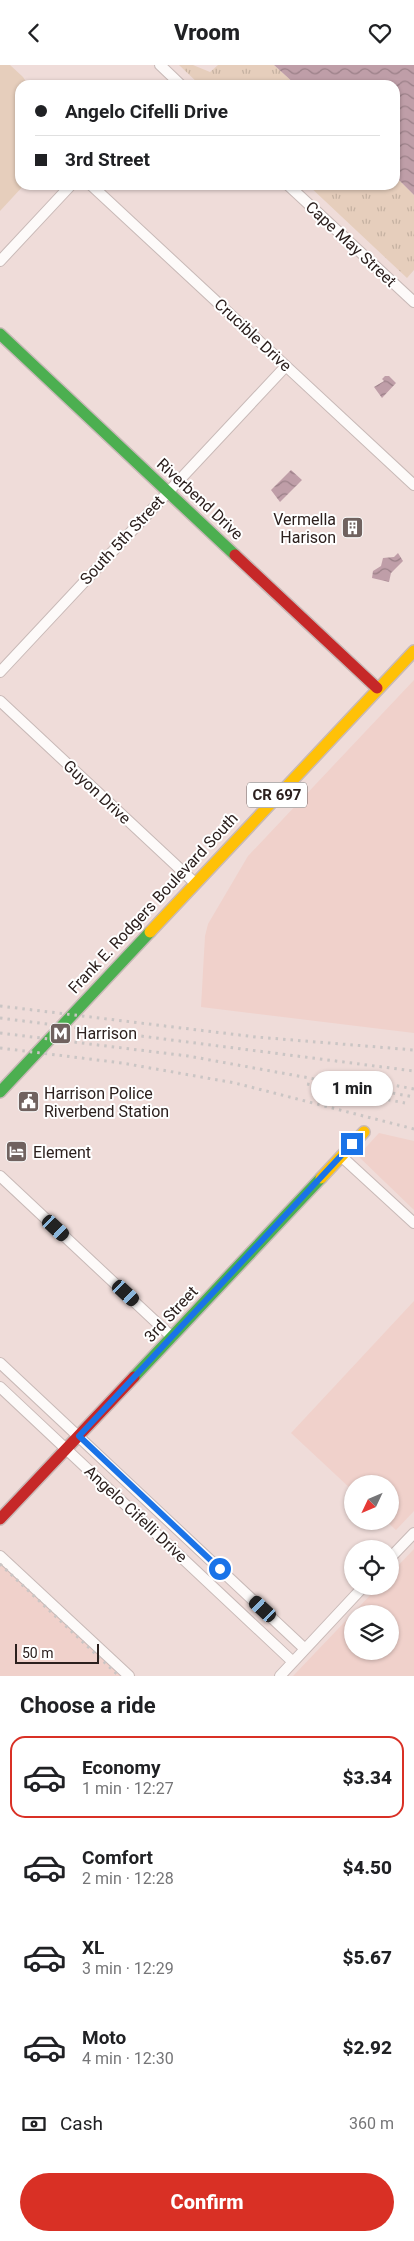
<!DOCTYPE html>
<meta charset="utf-8">
<style>
body{margin:0;font-family:Roboto,sans-serif;background:#f6f6f6;color:#202124;height:100vh;display:flex;flex-direction:column;font-size:19px;white-space:nowrap}
*{box-sizing:border-box;margin:0}
p{font-size:16px;color:#757577}
.icon{flex:none;width:28px;height:28px;fill:none;stroke:currentColor;stroke-width:2;stroke-linecap:round;stroke-linejoin:round}
.map{position:relative;height:1611px;overflow:hidden}
.side{display:flex;flex-direction:column;background:#fff;flex:1}
.side>*{flex:none}
.guide{position:absolute;left:15px;top:15px;width:385px;height:110px;border-radius:15px;box-shadow:0 1px 4px #0004;display:grid;align-content:center;height:110px;padding:0 20px;background:#fff}
.needle{width:32px;rotate:226deg}
.controls{position:absolute;left:344px;top:1410px;display:grid;gap:10px}
.controls a{display:grid;place-items:center;width:55px;height:55px;border-radius:50%;background:#fff;box-shadow:0 1px 4px #0004;font-size:25px}
.scale{position:absolute;left:15px;bottom:12px;width:84px;box-sizing:border-box;padding-left:5px;border:2px solid #2c201e;border-top:0;font-size:14px;line-height:18px;white-space:nowrap;color:#2c201e;-webkit-text-stroke:4px #fff;paint-order:stroke}
.end{position:absolute;width:22px;height:22px;margin:-11px;border:6px solid #1a73e8;background:#fff;box-shadow:0 0 0 2px #fff}
.from{border-radius:50%}
.bubble{position:absolute;height:35px;border-radius:18px;background:#fff;box-shadow:0 1px 4px #0004;font-size:16px;font-weight:800;line-height:35px;text-align:center}
.car{position:absolute;width:15px;height:30px;margin:-15px -8px;border-radius:6px;box-shadow:0 0 4px 1px #0007;background:linear-gradient(#222 24%,#8ab4d8 0 40%,#222 0 76%,#8ab4d8 0 86%,#222 0)}
.guide b{display:flex;align-items:center;gap:18px;height:48px;font-size:19px}
.guide b+b{border-top:1px solid #e0e0e0}
.guide i{width:12px;height:12px;background:#202124}
ul{padding:0;list-style:none}
li{display:flex;align-items:center;gap:15px;height:82px;margin:0 10px 8px;padding:0 10px;border:2px solid transparent;border-radius:15px}
li div{flex:1}
li b{display:block;font-size:19px}
li em{font-style:normal;font-weight:800}
li.selected{border-color:#d93025}
li>.icon{width:45px;height:45px;stroke-width:1.5}
h2{padding:0 20px;font-size:22px;line-height:60px}
.pay{display:flex;align-items:center;gap:12px;height:55px;padding:0 20px;font-size:19px}
.pay p{margin-inline-start:auto}
.primary-button{display:flex;gap:10px;margin-top:auto;padding:10px 20px}
.primary-button a{flex:1;height:58px;border-radius:30px;background:#d93025;color:#fff;font-size:20px;font-weight:800;line-height:58px;text-align:center}
header{display:flex;justify-content:space-between;align-items:center;height:65px;padding:0 20px;background:#fff;font-size:22px;font-weight:800}
.map>svg:first-child{display:block}
.built{fill:#f0d1cb;fill-rule:evenodd}
.grass{fill:url(#grass-tufts)}
.garden{fill:#e6cebc}
.water{fill:url(#water-waves)}
.lines{fill:none;stroke-linecap:round;stroke-linejoin:round}
.street-casing{stroke:#c8b9b7;stroke-width:12}
.fast-casing{stroke:#c8b9b7;stroke-width:14}
.slow-casing{stroke:#c8b9b7;stroke-width:14}
.jam-casing{stroke:#c8b9b7;stroke-width:14}
.street{stroke:#fdfaf9;stroke-width:10}
.fast{stroke:#4caf50;stroke-width:11}
.slow{stroke:#ffc107;stroke-width:11}
.jam{stroke:#c62828;stroke-width:11}
.rail{stroke:#cac5c4;stroke-width:3;stroke-dasharray:2.5 5;stroke-linecap:butt}
.route{stroke:#1a73e8;stroke-width:6}
.labels{text-anchor:middle;dominant-baseline:central;stroke-width:4;stroke-linejoin:round;paint-order:stroke}
.shield{fill:#fff;stroke:#6b6362;stroke-width:1}
.shield-label{font-size:15px;font-weight:bold;fill:#2c201e}
.street-label{font-size:16px;fill:#2c201e;stroke:#fff}
.poi-label{font-size:16px;fill:#2c201e;stroke:#fff;text-anchor:start}
</style>
<header><svg class="icon" aria-label="back" viewBox="0 0 24 24"><path d="M15 5l-7 7 7 7"/></svg>Vroom<svg class="icon" aria-label="heart" viewBox="0 0 24 24"><path d="M12 20l-8-8c-3-5 5-10 8-4 3-6 11-1 8 4z"/></svg></header>
<div class="map">
<svg width="414" height="1611" viewBox="0 0 414 1611">
<defs>
<pattern id="grass-tufts" width="24" height="20" patternUnits="userSpaceOnUse" patternTransform="scale(1.25)"><rect width="24" height="20" fill="#e6cebc"/><path d="M3 7l-1-3M5 7V3M7 7l1-3M15 17l-1-3M17 17v-4M19 17l1-3" fill="none" stroke="#c5b1a1"/></pattern>
<pattern id="water-waves" width="16" height="10" patternUnits="userSpaceOnUse" patternTransform="scale(1.25)"><rect width="16" height="10" fill="#bf9ea8"/><path d="M0 5q4-4 8 0t8 0" fill="none" stroke="#9b8088"/></pattern>
</defs>
<rect width="100%" height="100%" fill="#efdcd9"/>
<!-- built -->
<path class="built" d="M414 615V968L201 942 205 871 208 859 248 791Z
M379 1068 414 1076V1145L358 1091Z
M414 1236V1446L396 1465 386 1456H390V1419H352V1425L291 1368Z
M414 1484V1611H293L379 1521H390V1509ZM352 1549H390V1586H352Z
M0 1495 124 1611H0Z"/>
<!-- grass -->
<path class="grass" d="M179 0H193L210 7 218 0H274L296 20H200Z
M395 111 414 130V205L407 213 308 120H395Z"/>
<!-- garden -->
<path class="garden" d="M0 0H10L23 12 28 20H20V120H24L0 146Z"/>
<!-- water -->
<path class="water" d="M274 0H414V130L395 111V20H296Z
M385 311H389L396 318 382 333 374 322 384 316 382 314Z
M291 405 302 415 280 437 271 425Z
M398 488 403 496 391 508 389 517 372 513 373 506 381 501 383 493 394 492Z"/>
<g class="lines">
<defs>
<path id="street" d="M160 0 181 20
M91 120 414 420
M288 120 414 237
M0 196 71 120
M0 607 286 301
M0 636 195 818
M341 1091 414 1158
M0 1111 172 1272
M0 1298 305 1584
M0 1322 293 1597
M0 1491 129 1611
M390 1493 414 1468
M280 1611 364 1521"/>
<path id="fast" d="M0 269 235 490
M0 1027 150 867
M134 1312 321 1113"/>
<path id="slow" d="M150 867 414 586
M321 1113 364 1067"/>
<path id="jam" d="M235 490 377 623
M0 1454 134 1312"/>
</defs>
<!-- street casing -->
<use href="#street" class="street-casing"/>
<!-- fast casing -->
<use href="#fast" class="fast-casing"/>
<!-- slow casing -->
<use href="#slow" class="slow-casing"/>
<!-- jam casing -->
<use href="#jam" class="jam-casing"/>
<!-- street -->
<use href="#street" class="street"/>
<!-- fast -->
<use href="#fast" class="fast"/>
<!-- slow -->
<use href="#slow" class="slow"/>
<!-- jam -->
<use href="#jam" class="jam"/>
<!-- rail -->
<path class="rail" d="M0 941 256 972 414 985
M0 953 414 1006
M0 968 188 991 414 1032
M0 983 122 998 235 1018 414 1064
M382 1018 414 1024
M307 1019 405 1038
M0 1499 119 1611"/>
</g>
<g class="lines">
<!-- route -->
<path class="route" d="M220 1504 79 1371 352 1079"/>
</g>
<!-- icons -->
<defs>
<symbol id="building-square" viewBox="-11 -11 22 22"><rect x="-9" y="-9" width="18" height="18" rx="4" fill="#70625f" stroke="#fff"/><path d="M-4-6H4V6H1V3H-1V6H-4ZM-2.5-4.3h1.7v1.8h-1.7ZM.8-4.3h1.7v1.8H.8ZM-2.5-1h1.7V.8h-1.7ZM.8-1h1.7V.8H.8Z" fill="#fff"/></symbol>
<symbol id="metro-square" viewBox="-11 -11 22 22"><rect x="-9" y="-9" width="18" height="18" rx="4" fill="#70625f" stroke="#fff"/><path d="M-5.5 5V-5H-3L0 0L3-5H5.5V5H3V-.5L0 4L-3-.5V5Z" fill="#fff"/></symbol>
<symbol id="civic-square" viewBox="-11 -11 22 22"><rect x="-9" y="-9" width="18" height="18" rx="4" fill="#70625f" stroke="#fff"/><path d="M-.6-6.5H3V-4.5H.6V-3L4-1V1h2V6H-6V1h2V-1L-.6-3ZM-1.2 2.5V6h2.4V2.5Z" fill="#fff"/></symbol>
<symbol id="hotel-square" viewBox="-11 -11 22 22"><rect x="-9" y="-9" width="18" height="18" rx="4" fill="#70625f" stroke="#fff"/><path d="M-6-4.5h1.5V1H6V5H4.5V3h-9V5H-6ZM-4 0a1.8 1.8 0 1 1 3.6 0ZM.5 0V-2.5h3Q6-2.5 6 0Z" fill="#fff"/></symbol>
</defs>
<g fill-rule="evenodd">
<use href="#building-square" x="340" y="450" width="25" height="25"/>
<use href="#metro-square" x="48" y="956" width="25" height="25"/>
<use href="#civic-square" x="16" y="1024" width="25" height="25"/>
<use href="#hotel-square" x="4" y="1074" width="25" height="25"/>
</g>
<g class="labels">
<!-- shield labels -->
<rect class="shield" x="247" y="717.5" width="60" height="25" rx="4"/>
<g class="shield-label">
<text x="277" y="730">CR 697</text>
</g>
<!-- street labels -->
<g class="street-label">
<text transform="translate(351 179) rotate(43)">Cape May Street</text>
<text transform="translate(253 270) rotate(43)">Crucible Drive</text>
<text transform="translate(200 434) rotate(43)">Riverbend Drive</text>
<text transform="translate(122 475) rotate(-47)">South 5th Street</text>
<text transform="translate(97 727) rotate(43)">Guyon Drive</text>
<text transform="translate(153 838) rotate(-47)">Frank E. Rodgers Boulevard South</text>
<text transform="translate(171 1249) rotate(-47)">3rd Street</text>
<text transform="translate(136 1449) rotate(43)">Angelo Cifelli Drive</text>
</g>
<!-- poi labels -->
<g class="poi-label">
<text x="336" y="454" text-anchor="end">Vermella<tspan x="336" dy="18">Harison</tspan></text>
<text x="76" y="968">Harrison</text>
<text x="44" y="1028">Harrison Police<tspan x="44" dy="18">Riverbend Station</tspan></text>
<text x="33" y="1087">Element</text>
</g>
</g>
</svg>
<div class="controls">
<a><svg class="needle" viewBox="-14 -14 28 28"><path d="M0-13l5 13h-10z" fill="#e53935"/><path d="M0 13l5-13h-10z" fill="#757577"/></svg></a>
<a><svg class="icon" aria-label="locate" viewBox="0 0 24 24"><circle cx="12" cy="12" r="6"/><path d="M12 2v4M12 18v4M2 12h4M18 12h4"/></svg></a>
<a><svg class="icon" aria-label="layers" viewBox="0 0 24 24"><path d="M12 4l9 5-9 5-9-5zM3 14l9 5 9-5"/></svg></a>
</div>
<div class="scale">50 m</div>
<i class="end from" style="left:220px;top:1504px"></i>
<i class="end" style="left:352px;top:1079px"></i>
<div class="bubble" style="left:311px;top:1006px;width:82px">1 min</div>
<i class="car" style="left:56px;top:1163px;rotate:133deg"></i>
<i class="car" style="left:126px;top:1228px;rotate:133deg"></i>
<i class="car" style="left:263px;top:1544px;rotate:313deg"></i>
<div class="guide">
<b><i class="from"></i>Angelo Cifelli Drive</b>
<b><i></i>3rd Street</b>
</div>
</div>
<section class="side">
<h2>Choose a ride</h2>
<ul>
<li class="selected"><svg class="icon" aria-label="car" viewBox="0 0 24 24"><path d="M5 17H2v-5l4-1 3-4h7l3 4 3 1v5h-3M9 17h6M6 11h13"/><circle cx="7" cy="17" r="2"/><circle cx="17" cy="17" r="2"/></svg><div><b>Economy</b><p>1 min · 12:27</p></div><em>$3.34</em></li>
<li><svg class="icon" aria-label="car" viewBox="0 0 24 24"><path d="M5 17H2v-5l4-1 3-4h7l3 4 3 1v5h-3M9 17h6M6 11h13"/><circle cx="7" cy="17" r="2"/><circle cx="17" cy="17" r="2"/></svg><div><b>Comfort</b><p>2 min · 12:28</p></div><em>$4.50</em></li>
<li><svg class="icon" aria-label="car" viewBox="0 0 24 24"><path d="M5 17H2v-5l4-1 3-4h7l3 4 3 1v5h-3M9 17h6M6 11h13"/><circle cx="7" cy="17" r="2"/><circle cx="17" cy="17" r="2"/></svg><div><b>XL</b><p>3 min · 12:29</p></div><em>$5.67</em></li>
<li><svg class="icon" aria-label="car" viewBox="0 0 24 24"><path d="M5 17H2v-5l4-1 3-4h7l3 4 3 1v5h-3M9 17h6M6 11h13"/><circle cx="7" cy="17" r="2"/><circle cx="17" cy="17" r="2"/></svg><div><b>Moto</b><p>4 min · 12:30</p></div><em>$2.92</em></li>
</ul>
<div class="pay"><svg class="icon" aria-label="cash" viewBox="0 0 24 24"><path d="M3 7h18v10H3z"/><circle cx="12" cy="12" r="2"/></svg>Cash<p>360 m</p></div>
<div class="primary-button"><a>Confirm</a></div>
</section>
